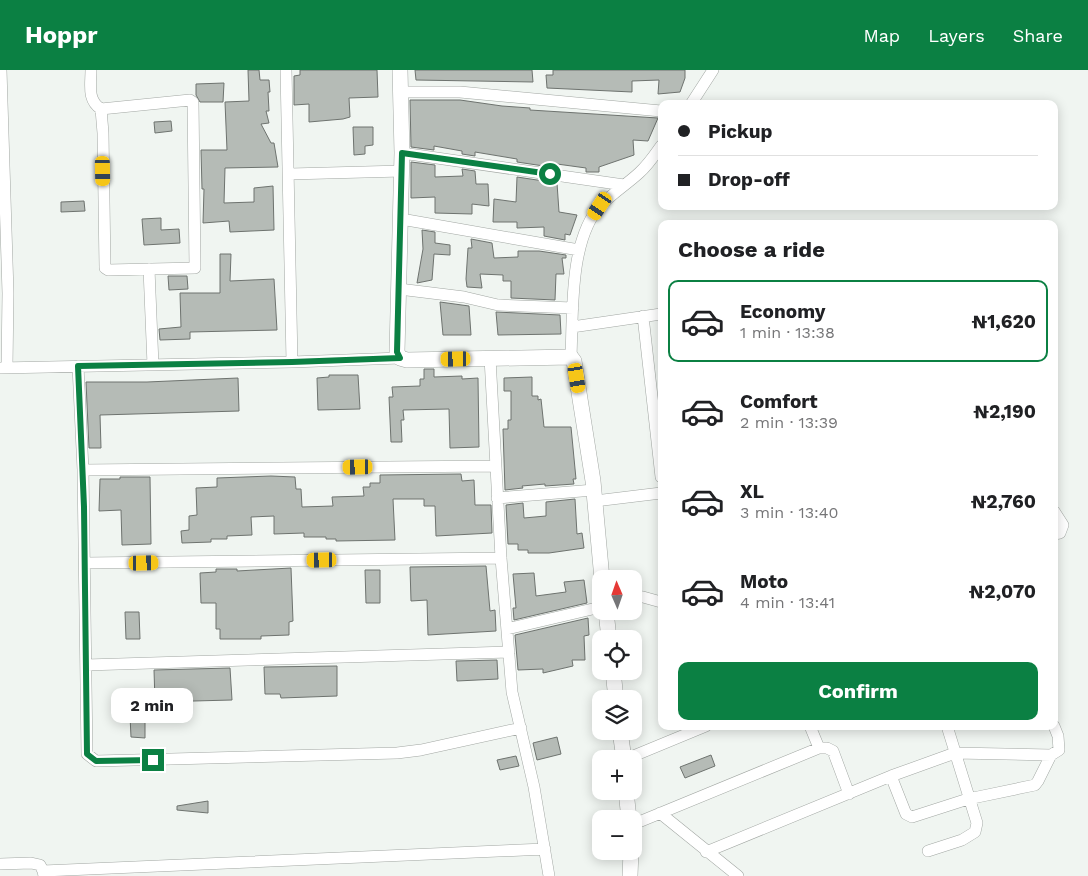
<!DOCTYPE html>
<meta charset="utf-8">
<style>
body{margin:0;font-family:"Work Sans",sans-serif;background:#f2f2f2;color:#202124;height:100vh;display:flex;flex-direction:column;font-size:19px;white-space:nowrap}
*{box-sizing:border-box;margin:0}
p{font-size:16px;color:#757577}
.icon{flex:none;width:28px;height:28px;fill:none;stroke:currentColor;stroke-width:2;stroke-linecap:round;stroke-linejoin:round}
.map{position:relative;flex:1;overflow:hidden}
.sheet{position:absolute;left:658px;top:150px;width:400px;height:510px;display:flex;flex-direction:column;background:#fff;border-radius:10px;box-shadow:0 2px 12px #0003}
.sheet>*{flex:none}
.guide{position:absolute;left:658px;top:30px;width:400px;height:110px;border-radius:10px;box-shadow:0 2px 12px #0003;display:grid;align-content:center;height:110px;padding:0 20px;background:#fff}
.needle{width:32px;rotate:358deg}
.controls{position:absolute;left:592px;top:500px;display:grid;gap:10px}
.controls a{display:grid;place-items:center;width:50px;height:50px;border-radius:10px;background:#fff;box-shadow:0 2px 12px #0003;font-size:25px}
.end{position:absolute;width:22px;height:22px;margin:-11px;border:6px solid #0b8043;background:#fff;box-shadow:0 0 0 2px #fff}
.from{border-radius:50%}
.bubble{position:absolute;height:35px;border-radius:10px;background:#fff;box-shadow:0 2px 12px #0003;font-size:16px;font-weight:700;line-height:35px;text-align:center}
.car{position:absolute;width:15px;height:30px;margin:-15px -8px;border-radius:6px;box-shadow:0 0 4px 1px #0007;background:linear-gradient(#f5c518 24%,#345 0 40%,#f5c518 0 76%,#345 0 86%,#f5c518 0)}
.guide b{display:flex;align-items:center;gap:18px;height:48px;font-size:19px}
.guide b+b{border-top:1px solid #e0e0e0}
.guide i{width:12px;height:12px;background:#202124}
ul{padding:0;list-style:none}
li{display:flex;align-items:center;gap:15px;height:82px;margin:0 10px 8px;padding:0 10px;border:2px solid transparent;border-radius:10px}
li div{flex:1}
li b{display:block;font-size:19px}
li em{font-style:normal;font-weight:700}
li.selected{border-color:#0b8043}
li>.icon{width:45px;height:45px;stroke-width:1.5}
h2{padding:0 20px;font-size:22px;line-height:60px}
.action{display:flex;gap:10px;margin-top:auto;padding:10px 20px}
.action a{flex:1;height:58px;border-radius:10px;background:#0b8043;color:#fff;font-size:20px;font-weight:700;line-height:58px;text-align:center}
header{display:flex;align-items:center;gap:30px;box-sizing:border-box;height:70px;padding:0 25px;background:#0b8043;color:#fff}
header strong{font-size:24px}
nav{display:flex;gap:28px;margin-inline-start:auto;font-size:18px}
.map>svg:first-child{display:block}
.building{fill:#b5bbb6;stroke:#6e736f}
.lines{fill:none;stroke-linecap:round;stroke-linejoin:round}
.street-casing{stroke:#a2a7a3;stroke-width:12}
.secondary-casing{stroke:#a2a7a3;stroke-width:16}
.street{stroke:#fff;stroke-width:11}
.secondary{stroke:#fff;stroke-width:15}
.route{stroke:#0b8043;stroke-width:6}
</style>
<header>
<strong>Hoppr</strong>
<nav><a>Map</a><a>Layers</a><a>Share</a></nav>
</header>
<div class="map">
<svg width="1088" height="806" viewBox="0 0 1088 806">
<rect width="100%" height="100%" fill="#f0f5f1"/>
<!-- building -->
<path class="building" d="M248 0H259L260 10H269L270 22H268L269 41H266L269 53 261 54 271 73H274L278 97 225 98 224 133 254 132V118L273 116 274 160 230 162 229 151 203 153 204 119H202L201 80H227L225 32 249 31Z
M300 0H377L378 27 349 28 350 47 343 49 309 52V34L294 35V6L300 5Z
M415 0H532L533 12 416 10Z
M553 0H685V8L680 22 658 24 659 10 632 11V22L547 18 546 5H553Z
M224 13 223 32H200L196 25V14Z
M410 30H460L502 36 530 38V40L658 48 648 71 633 70 634 85 599 97V102H586V98L557 94V98L517 92V89L475 82V86L462 84V81L434 76V80L411 77Z
M171 51 172 61 155 63 154 52Z
M353 57H373V75L365 76V84L354 85Z
M411 92 435 95V107L463 106 462 99 475 101 476 114H488L489 136 472 134V144L435 143V127L411 128Z
M517 107 557 113 559 142 577 145 570 165 565 164V170L544 166V157L517 158V152H493L494 129 516 132Z
M84 131 85 141 61 142V132Z
M161 148V160L179 159 180 173 144 175 142 149Z
M422 160 435 162V173L450 175V185L434 184 432 210 417 213 423 179Z
M471 169 492 173 494 188 518 187V181H539L566 185V188H562L564 204H556L555 230 511 228V211H503V205L480 204 482 218 467 217 466 209 468 178H472Z
M220 184H231L230 211 274 209 277 260 190 262V269L160 270 159 259 181 257 180 223H220Z
M168 206H187L188 219 169 220Z
M440 232 469 236 471 265H443Z
M496 242 560 245 561 264 498 265Z
M424 299H434V307L462 306V309L478 308 479 377 450 378 449 339 403 340 404 350H401L402 372H391L389 327H393L392 317 420 316V309H424Z
M329 305H358L360 339 318 340 317 308 329 307Z
M532 307V326H538V330L541 329 544 357H571L576 409H573L574 414 545 416V414L522 416 523 418 505 420 503 359H508V350H511V321H504V308Z
M238 308 239 341 100 345 101 378H89L86 312H147Z
M461 404 462 411 474 410 475 435H491L492 463 436 466 435 436H424V429H393L395 470 336 471V469H326V467H304V463L274 464V446L251 447 252 465 227 466V469H211V472L182 473 181 461 189 460V446L197 445 196 418 217 417V408L271 406 295 407 296 419H301L302 437 333 436 332 427 364 426 363 417H370V413H380V405Z
M120 407H150L151 474 122 475 121 440 99 441 100 409H120Z
M575 429 577 464 582 463 584 478 549 483H528V480H518V474H508L506 435 523 433 524 448 546 446V432Z
M486 496 490 541 495 540 496 561 428 565 427 530 411 531 410 497Z
M291 498 293 551 289 552V565L261 566V569H220V559H216V533H201L200 503 216 502V499H237V501Z
M365 500H380V533H366Z
M534 503 536 526 566 522 564 512 584 510 587 533 514 550 513 538H516L513 504Z
M125 542H139L140 569H126Z
M588 548 589 565 584 566 585 590H572L573 596 543 603V599L518 600 515 565Z
M497 590 498 609 457 611 456 591Z
M337 596V626L281 628 280 624H265L264 597Z
M230 598 232 630 155 632 154 600Z
M145 643V668L131 667 130 646Z
M557 667 561 684 537 690 533 673Z
M711 685 715 696 685 708 680 697Z
M516 686 519 696 500 700 497 690Z
M208 731V743L177 740V736Z"/>
<g class="lines">
<defs>
<path id="street" d="M1 0 8 223 7 297
M91 0C91 15 87 30 101 39L190 30 193 32 195 198 108 200 105 198 103 63 101 39
M286 0 292 292
M401 22H460L661 41
M691 34 713 0
M402 83 624 115
M290 104 402 101
M401 149 579 180
M149 199 153 295
M399 219 464 227 498 235 573 238
M643 246 661 407
M572 257 661 244
M571 287C573 243 569 169 601 135 613 123 627 114 639 103 648 95 654 86 661 76
M490 288 501 488 512 622 534 717 549 806
M78 296 83 400 87 684 96 691 397 683 421 680 521 658
M0 298 292 292 400 288
M83 400 496 396
M497 428 594 420
M595 431 661 423
M1054 441 1063 455 1060 463 1054 464
M85 493 501 488
M634 526 643 527 661 532
M507 559 601 537
M86 595 509 582
M810 656 819 678
M626 689 706 656
M891 706 906 744 912 747 968 729 1035 715 1038 711 1051 685
M660 743 738 806
M634 754 819 678H827L833 681 849 724
M928 781 962 770 975 762 977 753 947 656
M706 782 891 706 955 683 1051 685 1059 680 1058 666 1054 656
M0 794 31 793 40 795 43 801 44 806
M43 801 545 779"/>
<path id="secondary" d="M400 0 402 83 397 282 400 288 407 290 571 287 574 291 593 411 602 509
M606 541 609 569
M613 601 616 629
M620 661 624 689
M626 721 629 749
M630 806 631 781"/>
</defs>
<!-- street casing -->
<use href="#street" class="street-casing"/>
<!-- secondary casing -->
<use href="#secondary" class="secondary-casing"/>
<!-- street -->
<use href="#street" class="street"/>
<!-- secondary -->
<use href="#secondary" class="secondary"/>
</g>
<g class="lines">
<!-- route -->
<path class="route" d="M153 690 96 691 87 684 84 437 78 296 292 292 400 288 397 282 402 83 550 104"/>
</g>
</svg>
<div class="controls">
<a><svg class="needle" viewBox="-14 -14 28 28"><path d="M0-13l5 13h-10z" fill="#e53935"/><path d="M0 13l5-13h-10z" fill="#757577"/></svg></a>
<a><svg class="icon" aria-label="locate" viewBox="0 0 24 24"><circle cx="12" cy="12" r="6"/><path d="M12 2v4M12 18v4M2 12h4M18 12h4"/></svg></a>
<a><svg class="icon" aria-label="layers" viewBox="0 0 24 24"><path d="M12 4l9 5-9 5-9-5zM3 14l9 5 9-5"/></svg></a>
<a>+</a>
<a>−</a>
</div>
<i class="end from" style="left:550px;top:104px"></i>
<i class="end" style="left:153px;top:690px"></i>
<div class="bubble" style="left:111px;top:618px;width:82px">2 min</div>
<i class="car" style="left:103px;top:101px;rotate:179deg"></i>
<i class="car" style="left:600px;top:136px;rotate:214deg"></i>
<i class="car" style="left:456px;top:289px;rotate:269deg"></i>
<i class="car" style="left:577px;top:308px;rotate:171deg"></i>
<i class="car" style="left:358px;top:397px;rotate:269deg"></i>
<i class="car" style="left:322px;top:490px;rotate:269deg"></i>
<i class="car" style="left:144px;top:493px;rotate:89deg"></i>
<div class="guide">
<b><i class="from"></i>Pickup</b>
<b><i></i>Drop-off</b>
</div>
<section class="sheet">
<h2>Choose a ride</h2>
<ul>
<li class="selected"><svg class="icon" aria-label="car" viewBox="0 0 24 24"><path d="M5 17H2v-5l4-1 3-4h7l3 4 3 1v5h-3M9 17h6M6 11h13"/><circle cx="7" cy="17" r="2"/><circle cx="17" cy="17" r="2"/></svg><div><b>Economy</b><p>1 min · 13:38</p></div><em>₦1,620</em></li>
<li><svg class="icon" aria-label="car" viewBox="0 0 24 24"><path d="M5 17H2v-5l4-1 3-4h7l3 4 3 1v5h-3M9 17h6M6 11h13"/><circle cx="7" cy="17" r="2"/><circle cx="17" cy="17" r="2"/></svg><div><b>Comfort</b><p>2 min · 13:39</p></div><em>₦2,190</em></li>
<li><svg class="icon" aria-label="car" viewBox="0 0 24 24"><path d="M5 17H2v-5l4-1 3-4h7l3 4 3 1v5h-3M9 17h6M6 11h13"/><circle cx="7" cy="17" r="2"/><circle cx="17" cy="17" r="2"/></svg><div><b>XL</b><p>3 min · 13:40</p></div><em>₦2,760</em></li>
<li><svg class="icon" aria-label="car" viewBox="0 0 24 24"><path d="M5 17H2v-5l4-1 3-4h7l3 4 3 1v5h-3M9 17h6M6 11h13"/><circle cx="7" cy="17" r="2"/><circle cx="17" cy="17" r="2"/></svg><div><b>Moto</b><p>4 min · 13:41</p></div><em>₦2,070</em></li>
</ul>
<div class="action"><a>Confirm</a></div>
</section>
</div>
